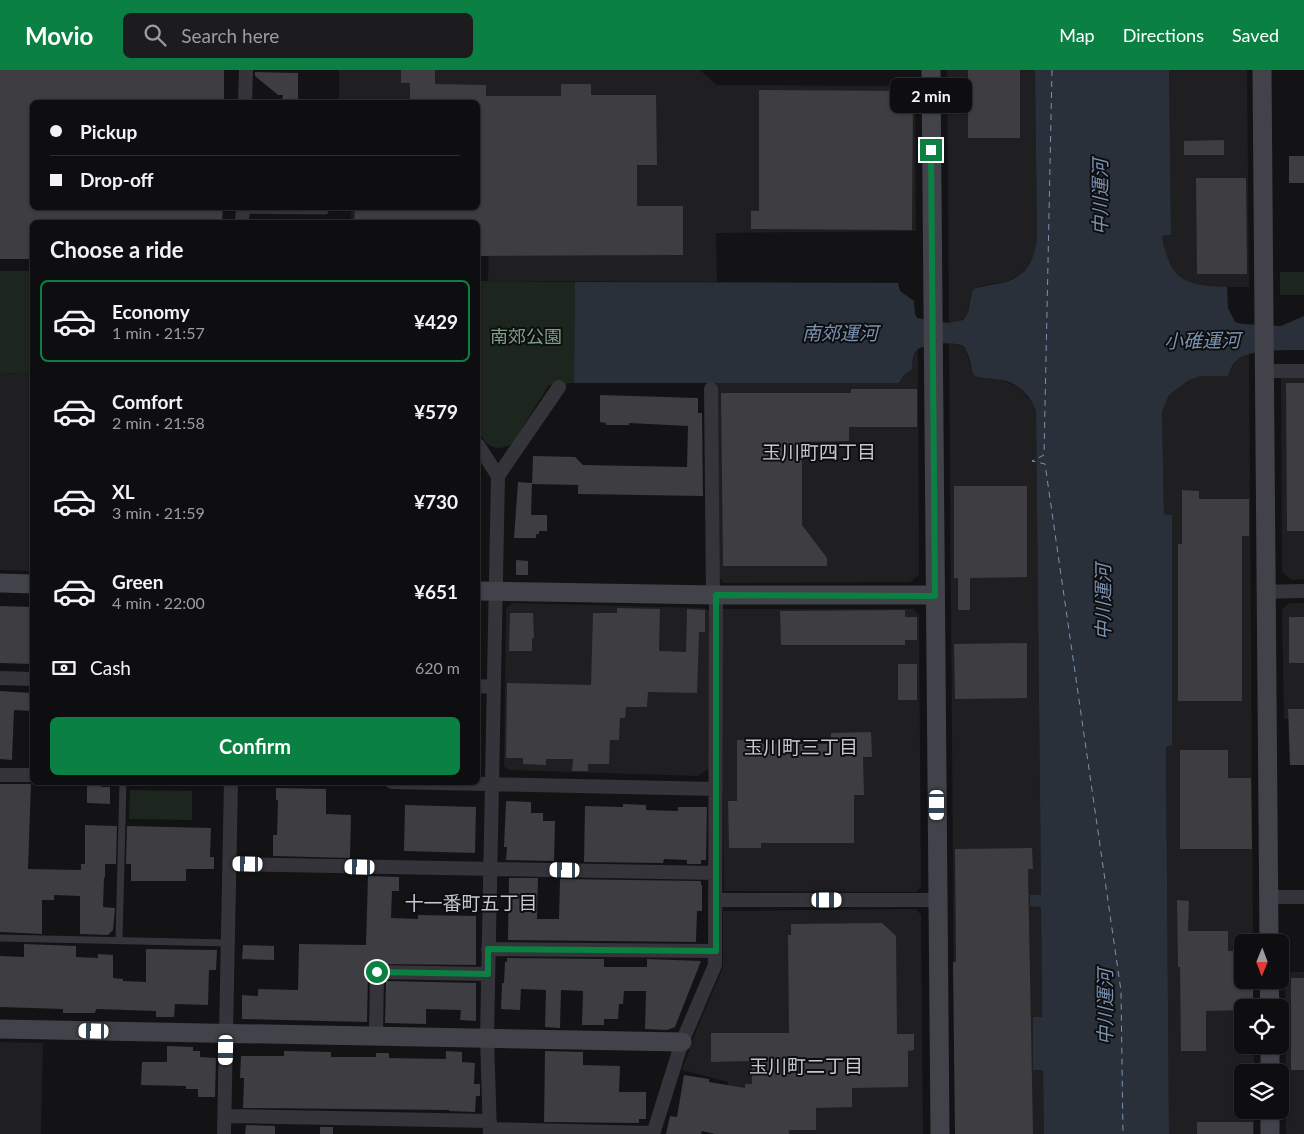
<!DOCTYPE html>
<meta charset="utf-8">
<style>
body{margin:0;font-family:Lato,"Noto Sans JP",sans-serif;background:#1c1c1e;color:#f1f3f6;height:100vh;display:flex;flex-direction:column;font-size:19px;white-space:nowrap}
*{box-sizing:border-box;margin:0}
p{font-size:16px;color:#9b9c9f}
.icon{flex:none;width:28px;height:28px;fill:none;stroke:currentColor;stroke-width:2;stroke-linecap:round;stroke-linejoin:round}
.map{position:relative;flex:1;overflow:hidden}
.drawer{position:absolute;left:30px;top:150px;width:450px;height:565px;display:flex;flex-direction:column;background:#0e0e10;border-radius:8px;box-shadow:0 1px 4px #0004,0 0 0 1px #2e2e30}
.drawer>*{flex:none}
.top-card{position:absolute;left:30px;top:30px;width:450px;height:110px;border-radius:8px;box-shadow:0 1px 4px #0004,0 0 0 1px #2e2e30;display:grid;align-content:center;height:110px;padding:0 20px;background:#0e0e10}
.needle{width:32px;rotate:181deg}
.fabs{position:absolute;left:1234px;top:864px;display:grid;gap:10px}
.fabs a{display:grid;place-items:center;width:55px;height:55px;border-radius:8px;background:#0e0e10;box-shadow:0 1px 4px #0004,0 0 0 1px #2e2e30;font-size:25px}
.end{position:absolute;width:22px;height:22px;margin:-11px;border:6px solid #0b8043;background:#fff;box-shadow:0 0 0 2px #fff}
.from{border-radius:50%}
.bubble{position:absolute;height:35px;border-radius:8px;background:#0e0e10;box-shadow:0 1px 4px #0004,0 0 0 1px #2e2e30;font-size:16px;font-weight:700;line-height:35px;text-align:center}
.car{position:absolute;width:15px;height:30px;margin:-15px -8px;border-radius:6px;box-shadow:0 0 4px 1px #0007;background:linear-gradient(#fff 24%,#345 0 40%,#fff 0 76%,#345 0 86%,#fff 0)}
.top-card b{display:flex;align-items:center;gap:18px;height:48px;font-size:19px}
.top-card b+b{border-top:1px solid #2e2e30}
.top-card i{width:12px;height:12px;background:#f1f3f6}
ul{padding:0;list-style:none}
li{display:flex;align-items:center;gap:15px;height:82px;margin:0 10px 8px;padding:0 10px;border:2px solid transparent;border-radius:8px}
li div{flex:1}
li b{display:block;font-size:19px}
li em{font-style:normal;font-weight:700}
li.active{border-color:#0b8043}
li>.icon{width:45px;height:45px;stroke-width:1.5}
h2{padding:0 20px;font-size:22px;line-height:60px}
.pay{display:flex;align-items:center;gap:12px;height:55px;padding:0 20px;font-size:19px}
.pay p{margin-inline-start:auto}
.primary-button{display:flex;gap:10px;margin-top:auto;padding:10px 20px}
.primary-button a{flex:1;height:58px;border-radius:8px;background:#0b8043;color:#fff;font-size:20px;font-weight:700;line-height:58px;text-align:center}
header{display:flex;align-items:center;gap:30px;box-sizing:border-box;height:70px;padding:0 25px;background:#0b8043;color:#fff}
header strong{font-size:24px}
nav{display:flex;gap:28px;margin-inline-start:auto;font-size:18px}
.search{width:350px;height:45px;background:#1c1c1e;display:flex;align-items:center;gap:12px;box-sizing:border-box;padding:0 18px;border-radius:8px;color:#9b9c9f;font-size:19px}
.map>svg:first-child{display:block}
.built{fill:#1f1f22}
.green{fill:#1d251f}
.water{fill:#293039}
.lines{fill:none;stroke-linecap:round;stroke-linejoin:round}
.ferry{stroke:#7a92b2;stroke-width:1;stroke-dasharray:6 5;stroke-linecap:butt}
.building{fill:#3d3d42}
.lane{stroke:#34343a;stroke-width:7}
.street{stroke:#34343a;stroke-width:14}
.secondary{stroke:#42434a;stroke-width:19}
.route{stroke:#0b8043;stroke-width:6}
.labels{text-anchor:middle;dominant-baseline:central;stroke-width:4;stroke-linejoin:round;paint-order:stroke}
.park-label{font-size:18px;fill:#7ba181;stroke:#0e0e10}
.water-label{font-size:19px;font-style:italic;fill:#7a92b2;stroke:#0e0e10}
.neighbourhood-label{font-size:19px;fill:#c5c7d1;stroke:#0e0e10}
</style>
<header>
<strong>Movio</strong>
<div class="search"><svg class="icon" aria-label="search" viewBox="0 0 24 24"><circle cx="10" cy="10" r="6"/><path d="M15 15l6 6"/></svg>Search here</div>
<nav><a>Map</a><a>Directions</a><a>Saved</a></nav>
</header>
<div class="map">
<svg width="1304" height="1064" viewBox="0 0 1304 1064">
<rect width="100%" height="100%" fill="#131315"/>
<!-- built -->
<path class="built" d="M339 0H700L717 15 909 16 915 20 916 161 716 163 717 212 488 211 489 173 478 172V152H351V138H478V32H339Z
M947 0H1035L1037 169 1035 185 1029 196 1018 207 1005 212 981 216 971 224 967 247 957 252 949 253Z
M1169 0H1247L1249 217H1204L1190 213 1182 209 1174 200 1166 186 1162 166 1171 165Z
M949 273 963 276 966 280 970 296 980 308 1002 310 1020 318 1033 334 1036 341 1041 825H1030V835L1041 836 1042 947 1033 948V1000H1043L1044 1064H955Z
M918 279 919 505 910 512 724 513 717 505 716 313H899L903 306 912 299 914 285Z
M1249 284 1253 872H1242V910H1253V937L1242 938V975H1254V1002H1242V1040H1254V1064H1169L1166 676 1172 675V445L1164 444 1162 342 1169 325 1180 316 1189 310 1201 306H1227L1237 289Z
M0 303 32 304V501L0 500Z
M1283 306H1304V509L1291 510 1282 501 1281 308Z
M512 533 704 538 709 541V698L698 706 508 700 504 696 506 539Z
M1289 533H1304V649H1284L1282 540Z
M721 539H913L919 545 921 816 917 822 724 821Z
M916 839 921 845 923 1064H728V1012L682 1000 696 961 723 897V841Z
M1285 902H1304V1064H1286Z
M0 972 43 973 41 1064H0Z"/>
<!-- green -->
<path class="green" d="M0 201H32V304L0 303Z
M1280 202H1304V225H1280Z
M478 211 575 212 574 313H568L566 315H549L512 374C494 383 487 376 478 361Z
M130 720 192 721V750L129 749Z"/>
<!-- water -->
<path class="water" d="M1035 0H1169L1171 165 1162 166C1170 210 1184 216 1227 217L1228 238 1235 252 1242 254 1281 256 1304 246V280C1286 280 1253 279 1238 289 1233 293 1230 300 1228 306H1201L1189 310 1169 325 1162 342 1164 444 1172 445V675L1166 677 1169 1064H1044L1043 1000H1033V947H1042L1041 837 1030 836V825H1041L1036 341C1031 326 1018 313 1002 310 992 308 983 310 974 305 971 298 968 279 963 276 954 271 924 273 917 280 912 285 913 292 912 299L903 306 899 313H574L575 212 898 213 900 221 914 231 915 244 917 248 949 253 963 250C972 242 968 228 974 219 984 215 995 215 1006 212 1028 205 1034 190 1037 169Z"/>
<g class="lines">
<!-- ferry -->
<path class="ferry" d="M1052 0 1044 385 1032 391 1045 394 1121 921 1123 1064"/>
</g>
<!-- building -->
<path class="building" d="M0 0H224V32H32V138H223L222 152H32V189H0Z
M401 0H435V14L486 15V26H561V14H591V25H656L657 95H637V136H683V185L478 186V152H354L355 138H478V32H410V13H401Z
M968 0H1020V68H968Z
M255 2 298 3V30H282L283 25H278L255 6Z
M759 20 913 21 912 160 751 159V141H759Z
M1224 70V85H1184V71Z
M1289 86H1304V113H1289Z
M1196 108H1246L1247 204H1197Z
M1286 313H1304V461H1287Z
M851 319H917V357H849V371L802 372V455L827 488V496H723L721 323H851Z
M600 325 698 328V343H702L703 426 578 424V415L532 414 533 386 575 387 583 395 687 397 688 356 629 353V355H606V353L600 352Z
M518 412 532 413 531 445H547V461H539V464H536V468H514Z
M954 416H1027V507L970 508V540H958V508H954Z
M1182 420 1199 421V429H1249V466H1242V631H1178V474H1182Z
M516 490 528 491V505H516Z
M0 536 32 537V594L0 593Z
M617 538 660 539 659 581 686 582 687 539 705 540V562H699L697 623 648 622 647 637H626L625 648H620L619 670H610L609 694H588V701H572L573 689H546V695L523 694V688H506L507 613 591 615 593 543H617Z
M905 540V547H917V570H905V575H781L780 541Z
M510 543H533L534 568H532V581H509Z
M1289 547H1304V593H1289Z
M1027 573V628L955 629 954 574Z
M898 594H917V630H898Z
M0 621 32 623V641L14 640 12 690 0 689Z
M1288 639H1304V695H1290Z
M871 662 872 687H863L864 725H854V773H761V778H729L728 731H737V670H762V674H831V663Z
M1180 680H1228V708H1251L1252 779H1180Z
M0 714H31L28 799 81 800V794H85V755L117 756 116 794H105V808L104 807 103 837 115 838 113 860 108 865 80 864V826L54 825V830H42V864L0 862Z
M87 714 101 715V717H110V734L87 733Z
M276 718 326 719V744L351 745 350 788 273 786V765H277L278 730H276Z
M506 731 531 732V743H543V751H555L554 791 506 790 507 777H504Z
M623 734 646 735V740L678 741V737H707L706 790H701V794H687V790L664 789 663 793 584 792 585 736 623 737Z
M405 735 476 737 475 783 404 781Z
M127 756 211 758 210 787H214V799H186V811H131V794H126Z
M1032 778 1033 799H1028L1033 1064H955L953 892H956L955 779Z
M368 806 399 807V821H392L391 848 418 849V845L476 846V895L373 894 370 897 368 902 367 952 242 949V925L258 926V919L298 920 299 874 366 875Z
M509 808H538L537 849H559L560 809 701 811V815H702V841H697L696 872 508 870Z
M1177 830 1189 831 1188 861H1228V881H1242V910H1253V938H1242V940L1206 941V981H1181L1180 897H1178Z
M882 853 896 866 897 964H914V980L908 981V1017L852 1018V1037L816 1038V1060H789V1064H715L702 1061 701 1064H666L670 1046 677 1047 684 1005 709 1009V1012L745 1018V1014H752V991L711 992V963H789L788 865H791V854Z
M24 874 76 876V887L98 888V884L113 885V908L123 909V911L146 912V879L217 880 216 900H209L208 935 175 934 174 947H156V941L96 939 95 943H63V939L0 937V886L24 887Z
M243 875 274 876V890L242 889Z
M507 888 604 889V897H647V889L701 891 675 957 667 960 645 959 646 921H624L623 934H619L618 949H604V955H582L583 921 561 920 560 958 545 957 546 920 521 919 520 940 501 939 502 913H504L505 892H507Z
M1291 908H1304V1000H1291Z
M386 911 476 913V951L460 950 461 940 426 939V954L385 953Z
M167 976 193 977V981H200V987L216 988 215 1027H198V1019H186V1016L141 1015 142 992H167Z
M284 981 331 982V987H376V983H389V988L446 989V981L462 982V992L475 993 474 1014H480V1026H476L475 1042 449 1041V1040L243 1038 244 1008H240L241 986H284Z
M545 981 583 982V995L620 996 619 1022H646V1049H639V1053L544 1052Z
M1197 1052H1253V1064H1197Z
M246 1055 275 1056V1064H245Z
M320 1057H333V1064H320Z"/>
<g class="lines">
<!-- lane -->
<path class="lane" d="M243 140 325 141
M0 868 228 873
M119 870 123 712"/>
<!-- street -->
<path class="street" d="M245 32 246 0
M242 152 243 138
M1264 301H1304
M711 319 713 525
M478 375 498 406 487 968 490 1064
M498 406 559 317
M1265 522 1304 521
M0 608 32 609
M478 616 493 617
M0 705H32
M392 712 716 719
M229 794 715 803
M1269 827H1304
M716 830H938
M488 879 715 881
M376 966 377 902 488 904
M225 1046 490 1051
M490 1059 653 1063
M224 1064 231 712
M653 1064 682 972 715 895 716 525"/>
<!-- secondary -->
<path class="secondary" d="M931 0 940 1064
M1262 0 1269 872
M0 513 32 514
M478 521 716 525H935
M1269 910 1270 938
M0 959 682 972
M1270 975V1002
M1270 1040V1064"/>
</g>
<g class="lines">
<!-- route -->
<path class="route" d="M377 902 488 904V879L716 881V525L935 526 931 80"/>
</g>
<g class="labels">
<!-- park labels -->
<g class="park-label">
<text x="526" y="266">南郊公園</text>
</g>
<!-- water labels -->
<g class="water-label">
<text transform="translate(1099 127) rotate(-90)">中川運河</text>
<text x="840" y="262">南郊運河</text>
<text transform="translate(1202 270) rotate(-1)">小碓運河</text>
<text transform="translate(1102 532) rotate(-90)">中川運河</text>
<text transform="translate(1104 937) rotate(-90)">中川運河</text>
</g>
<!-- neighbourhood labels -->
<g class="neighbourhood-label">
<text x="819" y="381">玉川町四丁目</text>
<text x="801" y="676">玉川町三丁目</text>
<text x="471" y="832">十一番町五丁目</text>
<text x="806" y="995">玉川町二丁目</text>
</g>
</g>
</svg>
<div class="fabs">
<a><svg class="needle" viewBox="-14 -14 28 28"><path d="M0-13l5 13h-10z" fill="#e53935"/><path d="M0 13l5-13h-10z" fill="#9b9c9f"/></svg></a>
<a><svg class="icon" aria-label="locate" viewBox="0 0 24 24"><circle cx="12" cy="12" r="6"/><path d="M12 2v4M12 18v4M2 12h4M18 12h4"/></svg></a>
<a><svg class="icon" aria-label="layers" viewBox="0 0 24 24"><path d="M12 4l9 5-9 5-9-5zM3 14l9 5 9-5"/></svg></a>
</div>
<i class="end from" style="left:377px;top:902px"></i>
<i class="end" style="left:931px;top:80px"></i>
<div class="bubble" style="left:890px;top:8px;width:82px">2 min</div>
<i class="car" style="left:937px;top:735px;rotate:180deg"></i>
<i class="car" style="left:248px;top:794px;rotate:271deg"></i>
<i class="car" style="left:360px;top:797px;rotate:271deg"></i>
<i class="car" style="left:565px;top:800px;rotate:271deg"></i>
<i class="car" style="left:827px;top:830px;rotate:90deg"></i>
<i class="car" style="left:94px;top:961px;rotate:271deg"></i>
<i class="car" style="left:226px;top:980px;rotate:181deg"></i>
<div class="top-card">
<b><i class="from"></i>Pickup</b>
<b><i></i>Drop-off</b>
</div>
<section class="drawer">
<h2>Choose a ride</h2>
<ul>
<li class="active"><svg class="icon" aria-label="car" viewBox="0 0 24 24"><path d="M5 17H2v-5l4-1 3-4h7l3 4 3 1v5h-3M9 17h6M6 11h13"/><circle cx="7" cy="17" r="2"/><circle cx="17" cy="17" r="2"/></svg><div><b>Economy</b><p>1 min · 21:57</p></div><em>¥429</em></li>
<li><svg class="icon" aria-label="car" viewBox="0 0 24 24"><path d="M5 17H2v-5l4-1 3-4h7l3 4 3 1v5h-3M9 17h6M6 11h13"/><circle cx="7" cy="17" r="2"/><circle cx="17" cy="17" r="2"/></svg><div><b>Comfort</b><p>2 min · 21:58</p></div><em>¥579</em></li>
<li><svg class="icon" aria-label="car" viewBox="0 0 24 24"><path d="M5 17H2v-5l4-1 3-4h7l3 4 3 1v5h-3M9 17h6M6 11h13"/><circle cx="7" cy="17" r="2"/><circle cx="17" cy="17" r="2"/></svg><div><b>XL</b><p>3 min · 21:59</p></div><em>¥730</em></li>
<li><svg class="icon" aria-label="car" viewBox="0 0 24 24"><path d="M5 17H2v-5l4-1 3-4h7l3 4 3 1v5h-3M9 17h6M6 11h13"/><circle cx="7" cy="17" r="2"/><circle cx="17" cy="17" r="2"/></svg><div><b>Green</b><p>4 min · 22:00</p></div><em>¥651</em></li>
</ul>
<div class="pay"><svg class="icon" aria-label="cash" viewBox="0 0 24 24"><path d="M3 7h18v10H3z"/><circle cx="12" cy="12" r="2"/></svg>Cash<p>620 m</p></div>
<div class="primary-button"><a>Confirm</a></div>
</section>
</div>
